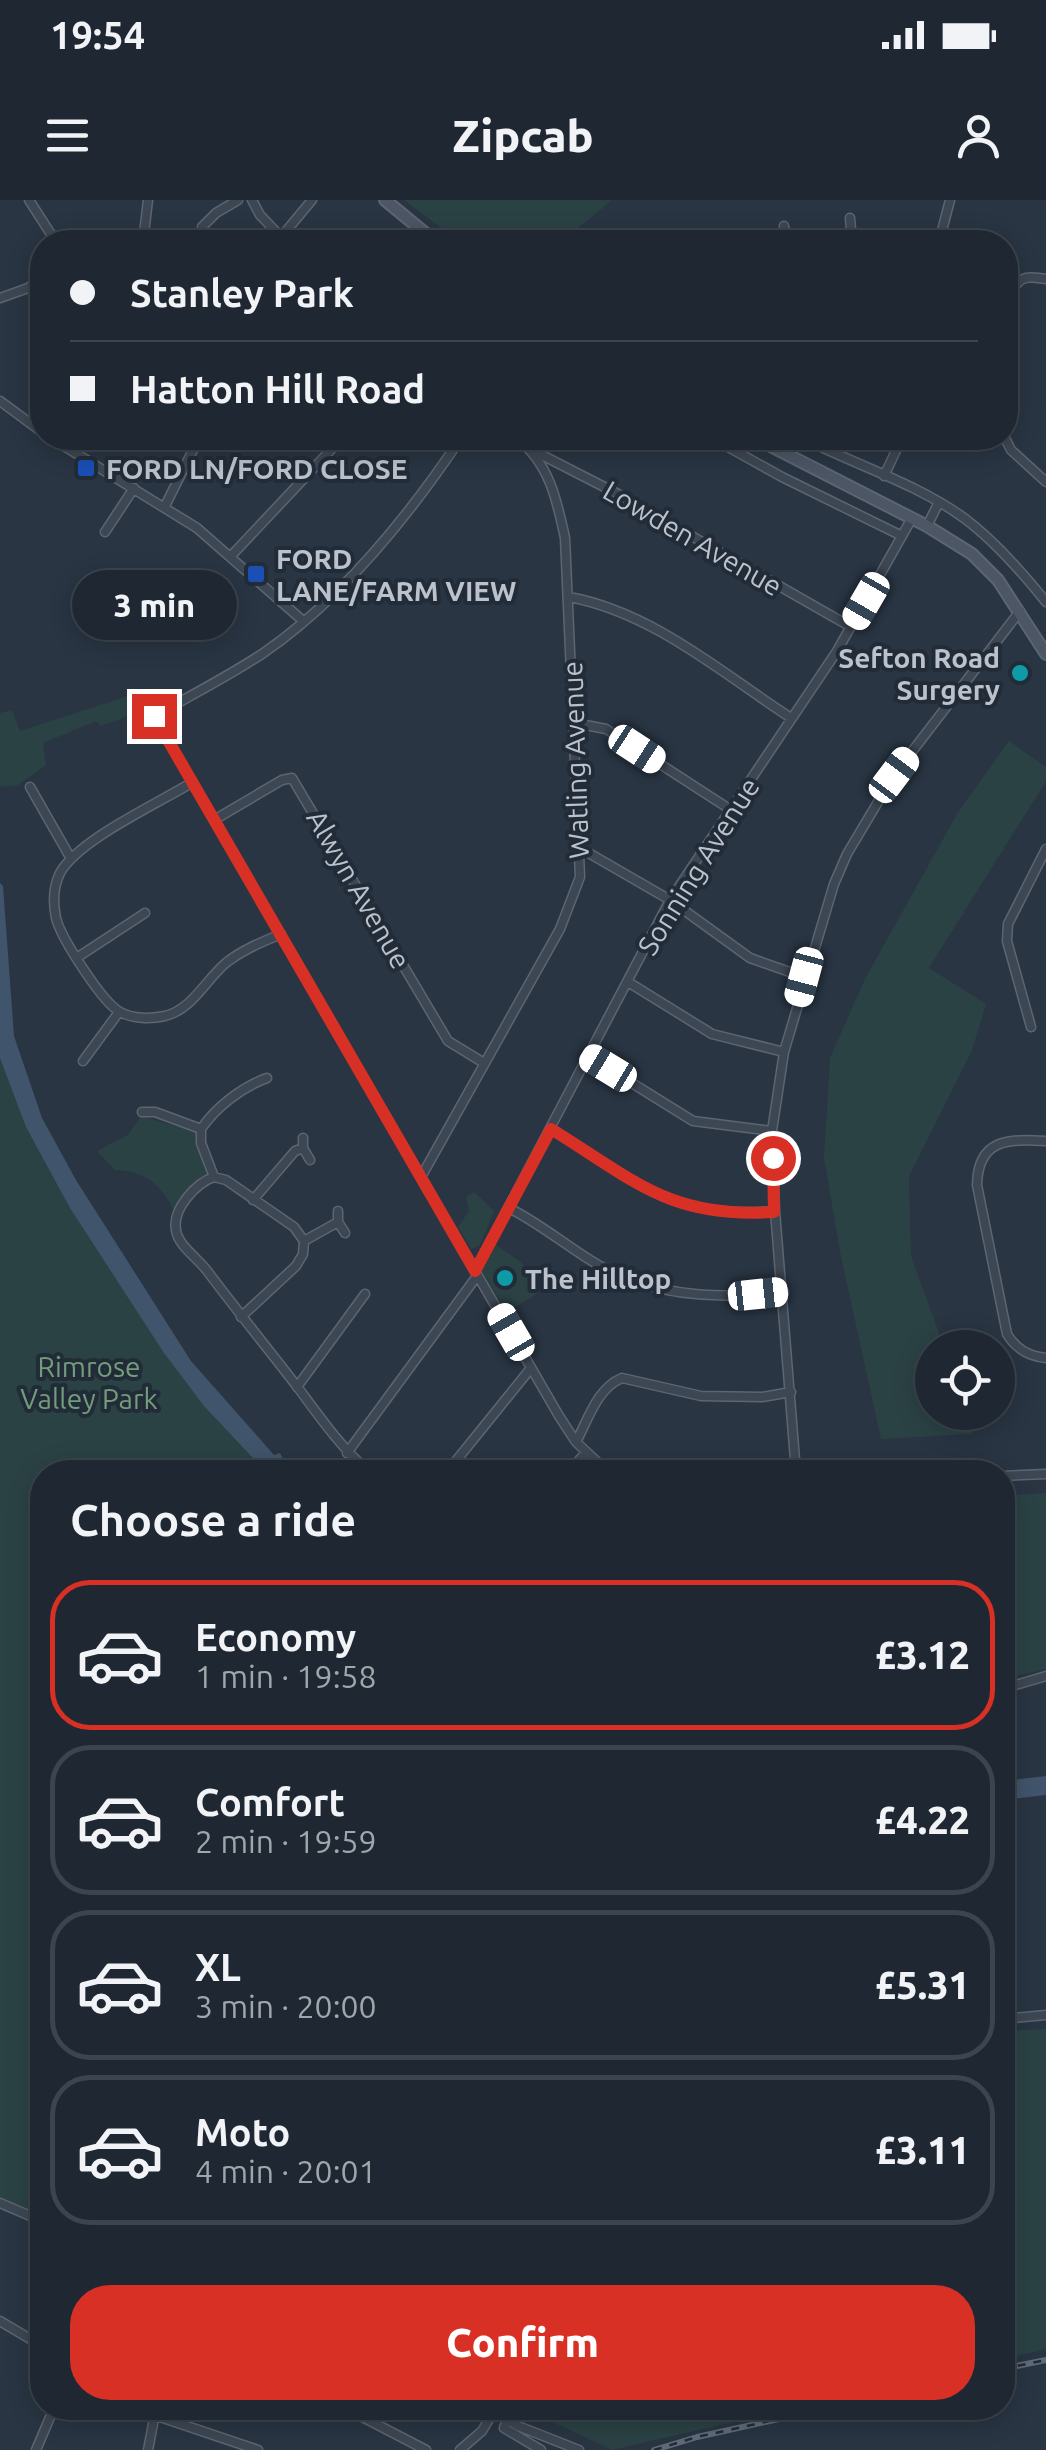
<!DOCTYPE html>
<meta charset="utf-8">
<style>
body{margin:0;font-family:Ubuntu,sans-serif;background:#2c343e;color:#f1f3f6;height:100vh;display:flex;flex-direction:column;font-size:38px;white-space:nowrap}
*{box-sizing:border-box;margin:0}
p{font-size:32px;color:#a1a6ac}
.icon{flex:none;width:55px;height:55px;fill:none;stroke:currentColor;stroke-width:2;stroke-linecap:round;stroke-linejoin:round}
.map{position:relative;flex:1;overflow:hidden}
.panel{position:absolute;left:30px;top:1260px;width:985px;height:960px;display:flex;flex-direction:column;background:#1f2832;border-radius:40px;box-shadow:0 5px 25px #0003,0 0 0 2px #3c444d}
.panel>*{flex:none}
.banner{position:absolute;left:30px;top:30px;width:988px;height:220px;border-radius:40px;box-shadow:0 5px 25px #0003,0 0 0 2px #3c444d;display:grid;align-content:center;height:220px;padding:0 40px;background:#1f2832}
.buttons{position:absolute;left:915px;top:1130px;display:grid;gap:20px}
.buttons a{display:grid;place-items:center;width:100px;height:100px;border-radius:50%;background:#1f2832;box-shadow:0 5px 25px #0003,0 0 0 2px #3c444d;font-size:50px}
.end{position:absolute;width:45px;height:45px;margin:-22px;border:12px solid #d93025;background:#fff;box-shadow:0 0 0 5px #fff}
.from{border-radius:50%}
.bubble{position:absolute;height:70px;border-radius:35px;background:#1f2832;box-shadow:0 5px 25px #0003,0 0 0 2px #3c444d;font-size:32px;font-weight:800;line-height:70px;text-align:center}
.car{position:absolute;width:30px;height:60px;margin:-30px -15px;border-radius:12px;box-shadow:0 0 8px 2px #0007;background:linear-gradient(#fff 24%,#345 0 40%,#fff 0 76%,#345 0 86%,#fff 0)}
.banner b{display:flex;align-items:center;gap:35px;height:95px;font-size:38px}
.banner b+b{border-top:2px solid #3c444d}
.banner i{width:25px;height:25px;background:#f1f3f6}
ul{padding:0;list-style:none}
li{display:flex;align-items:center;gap:30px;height:150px;margin:0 20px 15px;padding:0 20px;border:5px solid #3c444d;border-radius:40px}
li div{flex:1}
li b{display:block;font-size:38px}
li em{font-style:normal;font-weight:800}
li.active{border-color:#d93025}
li>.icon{width:90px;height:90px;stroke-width:1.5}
h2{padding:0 40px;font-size:45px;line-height:120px}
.action{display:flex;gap:20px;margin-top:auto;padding:20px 40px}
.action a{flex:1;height:115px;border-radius:40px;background:#d93025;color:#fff;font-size:40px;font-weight:800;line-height:115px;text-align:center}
.status{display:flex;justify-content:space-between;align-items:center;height:70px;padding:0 50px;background:#1f2832;direction:ltr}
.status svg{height:28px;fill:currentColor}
header{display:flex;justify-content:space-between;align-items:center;height:130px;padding:0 40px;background:#1f2832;font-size:45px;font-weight:800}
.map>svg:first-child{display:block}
.green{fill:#2b4244}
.water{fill:#40546b}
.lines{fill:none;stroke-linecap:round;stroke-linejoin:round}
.street-casing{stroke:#5c6570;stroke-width:11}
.secondary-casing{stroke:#5c6570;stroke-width:14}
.street{stroke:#3d4753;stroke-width:8}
.secondary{stroke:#4c5665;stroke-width:10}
.rail-casing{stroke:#606b79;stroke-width:6}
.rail{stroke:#222c38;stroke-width:2.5;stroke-dasharray:8;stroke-linecap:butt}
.route{stroke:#d93025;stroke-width:12}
.transit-dot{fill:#1a4fb4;stroke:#222c38;stroke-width:4}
.culture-dot{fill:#0f9aa8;stroke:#222c38;stroke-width:4}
.labels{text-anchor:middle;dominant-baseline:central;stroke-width:8;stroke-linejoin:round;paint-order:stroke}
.poi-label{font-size:28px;font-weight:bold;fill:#bbc2cc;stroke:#222c38;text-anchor:start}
.street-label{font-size:28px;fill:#bbc2cc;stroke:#222c38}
.park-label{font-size:28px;fill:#739c7b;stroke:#222c38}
</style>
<div class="status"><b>19:54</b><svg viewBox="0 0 49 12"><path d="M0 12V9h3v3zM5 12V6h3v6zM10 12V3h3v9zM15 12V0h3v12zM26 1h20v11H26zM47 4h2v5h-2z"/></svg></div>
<header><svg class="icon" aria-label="menu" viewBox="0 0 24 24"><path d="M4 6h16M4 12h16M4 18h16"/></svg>Zipcab<svg class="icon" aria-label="person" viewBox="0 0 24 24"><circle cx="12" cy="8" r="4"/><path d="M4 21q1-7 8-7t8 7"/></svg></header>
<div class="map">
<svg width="1046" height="2250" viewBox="0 0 1046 2250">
<rect width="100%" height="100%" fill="#293543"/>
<!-- green -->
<path class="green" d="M404 0H612L561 42H460Z
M153 488 166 497 156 506 101 526 96 521 43 543 46 565 18 585 0 587V513L12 510 20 531Z
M1009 541 1046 567V581L929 768 986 804 972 850 909 976 911 1056 944 1147 932 1148V1212L965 1213 972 1234 881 1239 841 1057 824 958 830 858 865 779 957 614Z
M0 813 24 898 169 1144 278 1272H42V2014L0 1999Z
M141 916 196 932V944L209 973 197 980 174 1011C163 986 144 970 115 970L97 951 128 935Z
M474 992 494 1011 480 1045 471 1049 458 1027 469 1011 466 997Z
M496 1045 522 1063 538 1093 507 1112 482 1071Z
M1046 1293V1469L1003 1479V1296Z
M1046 1829V2149L1003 2159V1831Z
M577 2208H794L612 2250 544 2218Z"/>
<!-- water -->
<path class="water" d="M0 683 3 686 14 836 42 918 76 980 191 1161 274 1255 280 1253 290 1272H266L204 1206 164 1153 70 1008 26 927 0 858Z
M1046 1576V1595L1003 1600V1581Z"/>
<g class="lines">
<defs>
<path id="street" d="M29 0 56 42
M252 0 260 15 281 37
M850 18 852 42
M784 26 786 42
M202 27 216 13 238 0
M143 42 148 0
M277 42 312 0
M603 42 621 35 633 42
M877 42 928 37 939 39
M939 42 950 0
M0 98 28 88 42 77
M1005 188 1013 90C1021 74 1031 77 1046 79
M0 201 42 232
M51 238 197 328 302 420
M461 238C408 317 341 400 262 454 227 477 190 496 154 516L559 1216 576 1242 608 1272
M712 238 782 277 902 336
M803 238C855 265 916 283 964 318 995 341 1022 372 1046 402
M1005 238 1011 250 1046 282
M536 252 618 294 851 427
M884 276 902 238
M165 306 199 238
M927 326 939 302
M105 332 134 288
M231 356 342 238
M569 397C652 412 722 473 791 518
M575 523 606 529 731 610
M191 583C157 604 78 640 60 673 53 687 53 703 56 718 61 738 102 802 120 812 133 819 151 819 165 816 193 809 206 779 227 762 244 749 262 742 281 734
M30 587 70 657
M214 620 282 580 292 578 448 841 484 863
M580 648 670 700 750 758 804 777
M78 757 145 713
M628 782 712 834 784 852
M1031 827 1007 741 1008 724 1046 649
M590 857 693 921 772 931
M83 861 119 812
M142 912H155L201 929
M551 929C635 980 669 1020 775 1011
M303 938V948L310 960
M1046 941C1009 939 978 938 977 985L1007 1134C1016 1149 1028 1156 1046 1158
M214 977 201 943V929C216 907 242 887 267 878
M421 977 560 729 580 677 565 338C557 300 549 262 516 238
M253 1000 295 951 303 948
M509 1008C549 1028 582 1060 622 1077 674 1098 729 1098 784 1092
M338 1011V1022L345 1033
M304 1041 338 1022
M475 1071 670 700 837 451 912 318
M241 1117 296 1066 303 1054 304 1041 294 1027 226 980 214 977C196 983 172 1009 176 1030 178 1046 199 1059 208 1072 238 1112 269 1150 299 1189 322 1220 340 1246 369 1272
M297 1187 365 1094
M576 1242C588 1220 597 1188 622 1178L701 1196 762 1197 791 1192
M347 1253 477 1076
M447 1272 531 1168
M569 1272 586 1252
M796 1272 775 1011 772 931 784 852 834 684 847 654 894 575 1020 411
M1002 1276 1046 1274
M1002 1489 1046 1476
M1002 1819 1046 1815
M0 2003 42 2021
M0 2121 42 2146
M345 2208 426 2250
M488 2208 518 2226 579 2250
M154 2215 258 2250
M507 2219 504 2228 541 2250
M36 2250 54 2208
M148 2250 156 2208
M460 2250 482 2231 494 2211"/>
<path id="secondary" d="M385 0 436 42
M755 238 927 326 972 354 998 380 1046 454"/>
</defs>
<!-- street casing -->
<use href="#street" class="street-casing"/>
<!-- secondary casing -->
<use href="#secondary" class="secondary-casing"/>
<!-- street -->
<use href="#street" class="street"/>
<!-- secondary -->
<use href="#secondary" class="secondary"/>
<defs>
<path id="rail" d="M1002 2169 1046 2160
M654 2250 697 2237 829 2208"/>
</defs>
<!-- rail casing -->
<use href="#rail" class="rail-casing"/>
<!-- rail -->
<use href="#rail" class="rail"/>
</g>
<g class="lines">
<!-- route -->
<path class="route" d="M154 516 475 1071 551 929C634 980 670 1019 774 1012L773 958"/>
</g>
<!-- markers -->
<g class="transit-dot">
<rect x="76" y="258" width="20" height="20" rx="5"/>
<rect x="246" y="364" width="20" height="20" rx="5"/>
</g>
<g class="culture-dot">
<circle cx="1020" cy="473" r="10"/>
<circle cx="505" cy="1078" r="10"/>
</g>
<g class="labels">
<!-- poi labels -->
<g class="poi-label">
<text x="106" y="268">FORD LN/FORD CLOSE</text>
<text x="276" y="358">FORD<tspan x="276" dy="32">LANE/FARM VIEW</tspan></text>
<text x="1000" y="457" text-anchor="end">Sefton Road<tspan x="1000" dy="32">Surgery</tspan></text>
<text x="525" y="1078">The Hilltop</text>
</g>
<!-- street labels -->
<g class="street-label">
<text transform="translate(693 338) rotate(30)">Lowden Avenue</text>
<text transform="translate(575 560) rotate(-92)">Watling Avenue</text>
<text transform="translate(698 666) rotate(-58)">Sonning Avenue</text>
<text transform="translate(359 689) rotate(60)">Alwyn Avenue</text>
</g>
<!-- park labels -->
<g class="park-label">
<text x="89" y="1166">Rimrose<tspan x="89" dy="32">Valley Park</tspan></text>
</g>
</g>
</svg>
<div class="buttons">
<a><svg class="icon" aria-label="locate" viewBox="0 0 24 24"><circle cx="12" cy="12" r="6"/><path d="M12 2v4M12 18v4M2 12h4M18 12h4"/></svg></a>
</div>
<i class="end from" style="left:773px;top:958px"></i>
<i class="end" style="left:154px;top:516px"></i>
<div class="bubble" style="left:72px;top:370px;width:165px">3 min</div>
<i class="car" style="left:866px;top:401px;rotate:210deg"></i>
<i class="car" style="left:637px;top:549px;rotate:123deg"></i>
<i class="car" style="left:894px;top:575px;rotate:37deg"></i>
<i class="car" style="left:804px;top:777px;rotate:195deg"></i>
<i class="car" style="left:608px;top:868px;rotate:301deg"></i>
<i class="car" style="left:758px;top:1094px;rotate:84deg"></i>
<i class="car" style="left:511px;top:1132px;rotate:330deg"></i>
<div class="banner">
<b><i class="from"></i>Stanley Park</b>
<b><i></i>Hatton Hill Road</b>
</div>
<section class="panel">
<h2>Choose a ride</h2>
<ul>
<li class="active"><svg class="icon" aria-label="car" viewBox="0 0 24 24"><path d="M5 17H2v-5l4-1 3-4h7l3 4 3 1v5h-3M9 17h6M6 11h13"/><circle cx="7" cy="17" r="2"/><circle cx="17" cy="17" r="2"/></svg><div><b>Economy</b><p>1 min · 19:58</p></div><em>£3.12</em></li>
<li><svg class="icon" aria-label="car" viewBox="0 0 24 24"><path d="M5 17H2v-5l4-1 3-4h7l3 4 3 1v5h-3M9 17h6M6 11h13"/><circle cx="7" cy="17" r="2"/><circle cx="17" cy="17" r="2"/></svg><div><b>Comfort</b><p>2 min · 19:59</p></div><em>£4.22</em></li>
<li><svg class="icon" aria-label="car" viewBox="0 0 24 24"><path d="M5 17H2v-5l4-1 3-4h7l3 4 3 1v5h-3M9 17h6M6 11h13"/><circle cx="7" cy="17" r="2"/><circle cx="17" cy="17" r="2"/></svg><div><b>XL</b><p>3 min · 20:00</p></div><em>£5.31</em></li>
<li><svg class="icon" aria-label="car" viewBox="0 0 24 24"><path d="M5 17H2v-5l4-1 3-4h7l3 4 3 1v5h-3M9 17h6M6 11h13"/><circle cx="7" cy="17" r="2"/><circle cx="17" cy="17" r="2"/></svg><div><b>Moto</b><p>4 min · 20:01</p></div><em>£3.11</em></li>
</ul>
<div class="action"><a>Confirm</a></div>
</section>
</div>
